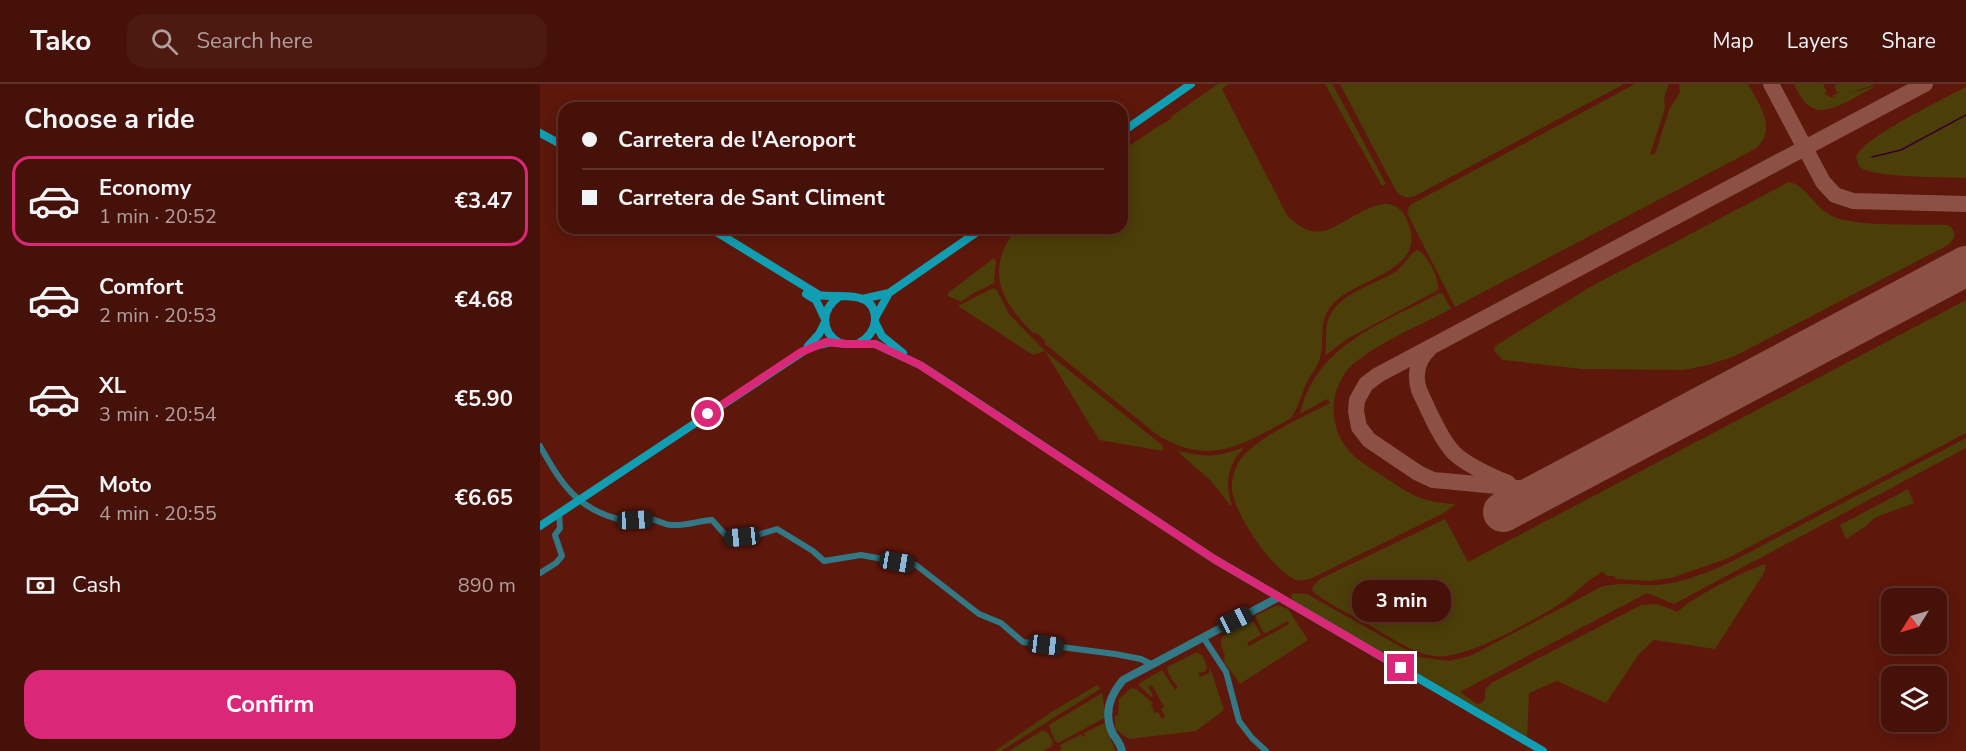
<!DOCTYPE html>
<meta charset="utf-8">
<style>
body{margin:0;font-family:"Nunito Sans",sans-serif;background:#4d1a12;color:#f1f3f6;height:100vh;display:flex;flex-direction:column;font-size:22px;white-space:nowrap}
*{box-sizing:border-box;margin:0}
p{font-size:20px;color:#b09d9c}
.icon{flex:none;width:33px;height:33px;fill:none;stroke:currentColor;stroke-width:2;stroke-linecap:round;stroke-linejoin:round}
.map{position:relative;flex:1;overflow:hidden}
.details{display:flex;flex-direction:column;background:#461108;width:540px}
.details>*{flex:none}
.guide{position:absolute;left:18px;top:18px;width:570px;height:132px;border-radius:18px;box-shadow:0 3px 15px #0003,0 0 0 2px #5e3129;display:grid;align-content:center;height:132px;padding:0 24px;background:#461108}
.needle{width:39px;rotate:233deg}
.tools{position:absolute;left:1341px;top:504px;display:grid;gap:12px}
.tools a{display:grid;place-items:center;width:66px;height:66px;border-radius:12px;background:#461108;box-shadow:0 3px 15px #0003,0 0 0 2px #5e3129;font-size:30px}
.end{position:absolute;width:27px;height:27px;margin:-14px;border:8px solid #db2777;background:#fff;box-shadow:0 0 0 3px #fff}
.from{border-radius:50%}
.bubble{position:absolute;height:42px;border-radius:18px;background:#461108;box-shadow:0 3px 15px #0003,0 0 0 2px #5e3129;font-size:20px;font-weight:700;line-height:42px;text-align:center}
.car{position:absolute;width:18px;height:36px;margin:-18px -9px;border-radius:8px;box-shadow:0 0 4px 2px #0007;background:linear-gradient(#222 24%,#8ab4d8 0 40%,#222 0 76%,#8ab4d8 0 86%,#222 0)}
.guide b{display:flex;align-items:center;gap:21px;height:57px;font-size:22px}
.guide b+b{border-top:2px solid #5e3129}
.guide i{width:15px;height:15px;background:#f1f3f6}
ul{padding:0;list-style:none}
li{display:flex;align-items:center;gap:18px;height:90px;margin:0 12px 9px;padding:0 12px;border:3px solid transparent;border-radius:18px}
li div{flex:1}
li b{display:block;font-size:22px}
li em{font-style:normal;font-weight:700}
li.on{border-color:#db2777}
li>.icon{width:54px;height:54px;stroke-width:1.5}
h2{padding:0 24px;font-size:27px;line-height:72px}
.pay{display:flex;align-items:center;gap:15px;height:66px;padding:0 24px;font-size:22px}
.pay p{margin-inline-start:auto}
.cta{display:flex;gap:12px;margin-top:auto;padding:12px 24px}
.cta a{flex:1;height:69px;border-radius:18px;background:#db2777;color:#fff;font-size:24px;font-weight:700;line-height:69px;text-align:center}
header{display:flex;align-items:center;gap:36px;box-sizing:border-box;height:84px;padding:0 30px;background:#461108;border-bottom:2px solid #5e3129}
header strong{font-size:28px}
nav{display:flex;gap:33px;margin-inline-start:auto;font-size:21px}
.search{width:420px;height:54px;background:#4d1a12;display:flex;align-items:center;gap:15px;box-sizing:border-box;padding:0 21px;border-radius:18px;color:#b09d9c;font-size:22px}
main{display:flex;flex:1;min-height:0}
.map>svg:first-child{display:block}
.green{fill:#4c3e08}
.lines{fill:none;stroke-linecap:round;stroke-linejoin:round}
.stream{stroke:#33002f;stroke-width:1.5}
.taxiway{stroke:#8c5045;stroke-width:16}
.runway{stroke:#8c5045;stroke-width:40}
.minor{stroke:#327885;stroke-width:6}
.tertiary{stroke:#327885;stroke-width:8}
.secondary{stroke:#119eb3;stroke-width:8}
.route{stroke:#db2777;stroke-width:8}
</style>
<header>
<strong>Tako</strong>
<div class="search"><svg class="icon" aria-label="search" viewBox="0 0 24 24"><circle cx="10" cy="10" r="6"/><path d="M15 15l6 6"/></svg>Search here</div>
<nav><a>Map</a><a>Layers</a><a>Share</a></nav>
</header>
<main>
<section class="details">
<h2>Choose a ride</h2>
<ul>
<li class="on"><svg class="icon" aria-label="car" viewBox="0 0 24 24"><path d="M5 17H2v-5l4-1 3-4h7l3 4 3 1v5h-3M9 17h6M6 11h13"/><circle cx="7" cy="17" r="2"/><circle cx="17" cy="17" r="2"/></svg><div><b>Economy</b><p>1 min · 20:52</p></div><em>€3.47</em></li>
<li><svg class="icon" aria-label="car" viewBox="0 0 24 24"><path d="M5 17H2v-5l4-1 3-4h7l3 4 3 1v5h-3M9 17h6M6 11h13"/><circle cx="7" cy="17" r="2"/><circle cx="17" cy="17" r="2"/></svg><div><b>Comfort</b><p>2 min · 20:53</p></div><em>€4.68</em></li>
<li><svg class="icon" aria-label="car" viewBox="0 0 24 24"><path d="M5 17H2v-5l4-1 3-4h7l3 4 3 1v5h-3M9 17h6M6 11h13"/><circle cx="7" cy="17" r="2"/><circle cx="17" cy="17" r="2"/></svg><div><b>XL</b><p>3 min · 20:54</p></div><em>€5.90</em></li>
<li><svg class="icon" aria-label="car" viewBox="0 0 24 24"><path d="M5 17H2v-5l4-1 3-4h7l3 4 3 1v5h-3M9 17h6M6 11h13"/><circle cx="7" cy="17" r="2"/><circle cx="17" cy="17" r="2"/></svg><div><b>Moto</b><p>4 min · 20:55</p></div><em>€6.65</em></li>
</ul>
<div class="pay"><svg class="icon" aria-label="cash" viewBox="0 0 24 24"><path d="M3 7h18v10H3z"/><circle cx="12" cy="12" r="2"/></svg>Cash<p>890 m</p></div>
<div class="cta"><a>Confirm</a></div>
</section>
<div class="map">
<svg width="1426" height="667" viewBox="0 0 1426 667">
<rect width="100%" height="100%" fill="#5d170b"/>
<!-- green -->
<path class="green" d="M678 0H689L682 5 747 131C756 141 769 150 783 147 810 141 854 91 870 144 883 189 813 195 792 221 778 237 785 255 780 274 778 282 771 290 767 298 761 310 759 324 750 335 700 362 669 383 616 350L505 260V257L498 250 493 249C460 216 444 186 477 144H582V67L617 43 631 35 632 32Z
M785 0H792L794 3 846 100 842 102Z
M800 0H1084L875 112C867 115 861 113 856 107Z
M1095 0H1129L1124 14 1125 24 1110 71 1115 70 1129 26 1140 8 1139 0H1208C1220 22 1238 45 1215 65L915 223 867 129 870 121Z
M1254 0H1283L1289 12 1286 8 1285 10 1292 14 1336 2C1322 9 1290 31 1275 25 1265 22 1258 9 1254 0Z
M1297 0H1336L1301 12 1291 13 1301 7 1297 8 1294 2Z
M1426 3V94C1403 93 1336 94 1319 83L1316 73C1322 54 1405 14 1426 3Z
M1249 98C1266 101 1275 124 1292 132 1313 143 1381 140 1408 141 1417 147 1416 154 1408 161L1195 272 1168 281 1144 286 1042 285 963 276 954 267 955 262 960 259 1050 203Z
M878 166C887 170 900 195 898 206L807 255 785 272C787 261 785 250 787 239 795 210 832 202 855 188 864 182 869 169 878 166Z
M454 174 456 178 454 199C443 205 430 210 421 218L408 212V209Z
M453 204 457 206 469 230 505 267 622 361 623 367 559 356 505 267 493 271 418 222Z
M900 209 903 210 911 225C884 239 822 266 806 288 788 312 790 346 810 368 820 379 835 386 847 395 860 403 872 412 887 416 896 419 905 419 914 420L915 421 902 430 772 494C766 496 760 498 754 495 731 484 695 431 692 406 691 397 694 387 698 379 712 355 765 332 790 319L787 315 760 330C775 261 843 239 900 209Z
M1426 216V349L1186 475 1131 494 1109 497 1077 495 1074 492H1067L1063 488C1053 491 1032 513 1020 520 992 537 924 577 893 572 870 568 848 552 828 540 810 530 788 520 772 507L773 502 780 495 905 435 928 478Z
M1426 354V364L1134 520 1107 509 920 608 937 620 942 619 945 614V606L951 599 1101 521 1117 520 1138 528C1147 516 1209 484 1226 480L1224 489 1175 565 1114 556 1099 570 1066 619 1017 597 989 609 987 653 753 517 751 512 752 509 767 510 879 573 909 577 930 572 1061 503C1081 497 1098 502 1117 501 1142 499 1166 489 1189 479Z
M702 364 703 365C688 380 684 401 692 421H690L671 397 637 367C666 372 671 375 702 364Z
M1368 405 1374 419 1334 434 1326 442 1306 455 1300 441Z
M737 521 748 525 768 556 700 600 684 578 685 575 683 576 685 572 681 561V555L685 551 712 537 714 538 721 551 707 559 709 562 749 540 748 537 726 549 723 548 715 532Z
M657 568 663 572 667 583 665 588 658 589 660 593 669 589 670 583 684 626 656 647 589 655 575 645V632L578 631 579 615 591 604 596 605 613 619 611 621 615 629 618 628 622 635 625 633 621 625 624 623 612 601 608 603 613 612 611 613 598 600 622 586 635 606 638 603 633 597 634 596H632L630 593 632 592 629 591 627 583Z
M557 601 560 605 461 667H455L510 629Z
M562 609 566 633 518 659 516 658 518 656 515 657 513 653 515 652 512 651 509 641Z
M564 639 567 640 568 649 576 667H521L520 665 522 664 521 662 519 663 520 661 542 650 543 653 545 652 544 649Z
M503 646 508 649 513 658 511 663 503 667H469Z"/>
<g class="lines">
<!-- stream -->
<path class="stream" d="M1332 73 1361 66 1426 31"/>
<!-- taxiway -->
<path class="taxiway" d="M1231 0 1283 98 1295 111 1313 117 1426 120
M890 264C878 275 874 290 879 306 888 325 900 354 914 369 928 382 951 392 968 399
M1014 401 987 405 905 397 893 396 878 389 829 356 819 343 816 327 817 316 826 300 838 291 1385 0"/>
<!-- runway -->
<path class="runway" d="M963 428 1426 182"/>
<!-- minor -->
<path class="minor" d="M0 362C20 397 35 424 78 435 88 438 99 434 110 435 118 436 125 441 131 441 146 442 158 437 172 436L189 455 214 452 237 445 273 467 284 477 321 471 376 481 439 530 461 539 483 558 575 570 601 575 611 580
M0 489 16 479 22 472 15 451 20 444 19 429
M663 553 686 588 699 637 712 654 726 667"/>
<!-- tertiary -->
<path class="tertiary" d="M582 667C580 657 574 654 571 646 564 627 571 610 583 596L739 513"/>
<!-- secondary -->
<path class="secondary" d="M582 48 651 0
M0 49 24 62
M170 144 279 211C299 215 336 203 335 237 334 247 328 254 319 259
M266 210 276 216 285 235
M299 213C281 225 280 248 300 259
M322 215 349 209 443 144
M335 234 349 209
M335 238 342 252 363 269
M268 262 279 250 285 238
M0 442 270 263 291 258 306 260H335L380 281 414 303 674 475 1003 667"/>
</g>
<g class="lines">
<!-- route -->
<path class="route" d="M168 330 261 268 286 258 306 260H335L380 281 674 475 861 584"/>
</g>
</svg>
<div class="tools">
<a><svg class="needle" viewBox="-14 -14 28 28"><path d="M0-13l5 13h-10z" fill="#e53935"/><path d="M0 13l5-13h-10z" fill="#b09d9c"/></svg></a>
<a><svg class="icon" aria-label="layers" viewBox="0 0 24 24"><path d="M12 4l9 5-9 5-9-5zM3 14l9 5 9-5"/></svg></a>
</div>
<i class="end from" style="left:168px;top:330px"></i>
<i class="end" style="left:861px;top:584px"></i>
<div class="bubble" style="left:812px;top:496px;width:99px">3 min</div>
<i class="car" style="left:95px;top:436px;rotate:87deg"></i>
<i class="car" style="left:202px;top:453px;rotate:264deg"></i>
<i class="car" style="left:357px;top:478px;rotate:100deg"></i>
<i class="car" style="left:695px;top:536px;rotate:63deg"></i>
<i class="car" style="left:506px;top:561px;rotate:97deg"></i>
<div class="guide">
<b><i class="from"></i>Carretera de l'Aeroport</b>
<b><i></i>Carretera de Sant Climent</b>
</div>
</div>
</main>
